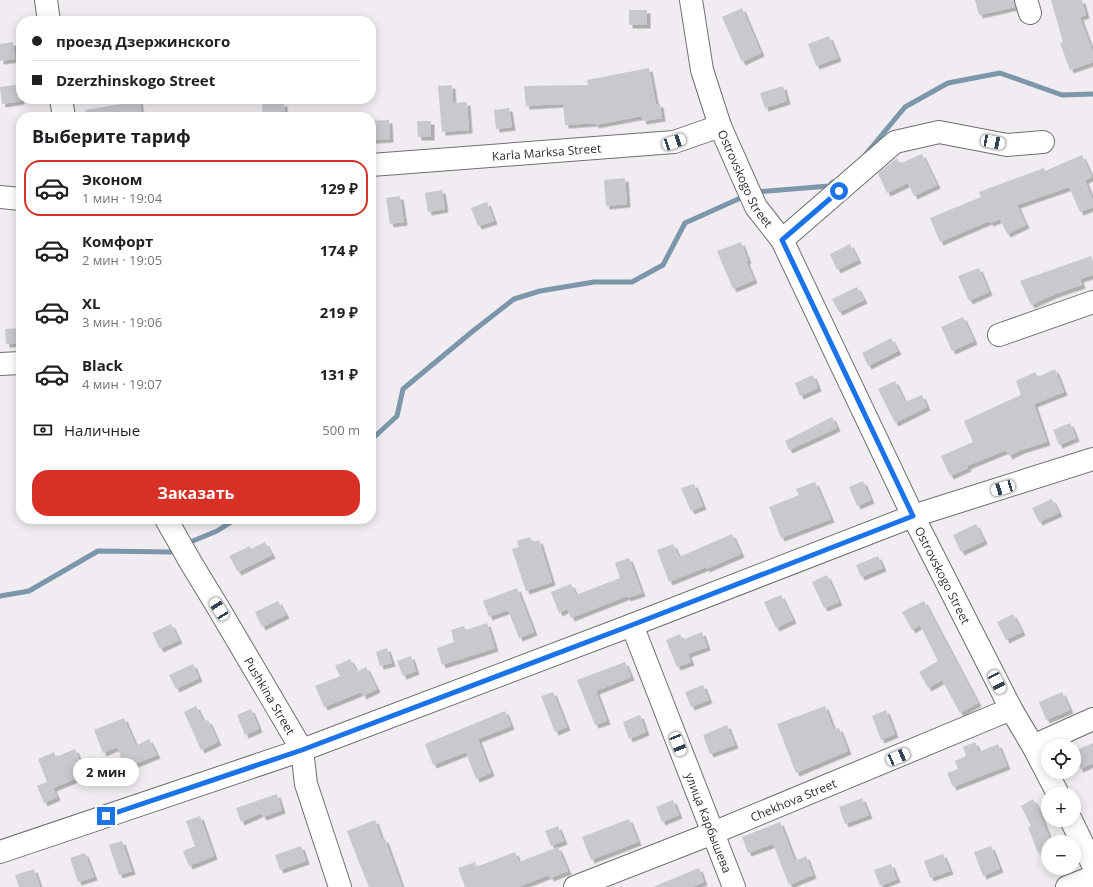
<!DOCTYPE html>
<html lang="ru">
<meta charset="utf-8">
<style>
body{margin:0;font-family:"Open Sans",sans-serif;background:#f6f6f6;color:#202124;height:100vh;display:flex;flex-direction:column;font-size:15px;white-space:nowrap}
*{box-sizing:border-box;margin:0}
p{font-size:13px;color:#757577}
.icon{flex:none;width:22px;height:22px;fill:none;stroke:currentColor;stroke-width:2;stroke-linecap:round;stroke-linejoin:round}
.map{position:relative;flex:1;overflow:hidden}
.details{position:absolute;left:16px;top:112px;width:360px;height:412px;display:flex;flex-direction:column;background:#fff;border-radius:16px;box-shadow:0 2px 10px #0003}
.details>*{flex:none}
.hud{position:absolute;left:16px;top:16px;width:360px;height:88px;border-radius:16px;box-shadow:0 2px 10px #0003;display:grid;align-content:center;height:88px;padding:0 16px;background:#fff}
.fabs{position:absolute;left:1041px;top:739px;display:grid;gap:8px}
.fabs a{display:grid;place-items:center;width:40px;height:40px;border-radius:50%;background:#fff;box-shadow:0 2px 10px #0003;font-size:20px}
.end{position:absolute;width:18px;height:18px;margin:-9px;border:5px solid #1a73e8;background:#fff;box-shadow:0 0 0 2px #fff}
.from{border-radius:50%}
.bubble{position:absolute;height:28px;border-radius:14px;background:#fff;box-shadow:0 2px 10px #0003;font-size:13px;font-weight:700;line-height:28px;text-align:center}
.car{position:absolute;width:12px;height:24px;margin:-12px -6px;border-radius:5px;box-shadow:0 0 3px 1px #0007;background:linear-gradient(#fff 24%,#345 0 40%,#fff 0 76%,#345 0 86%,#fff 0)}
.hud b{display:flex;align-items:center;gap:14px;height:38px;font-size:15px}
.hud b+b{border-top:1px solid #e0e0e0}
.hud i{width:10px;height:10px;background:#202124}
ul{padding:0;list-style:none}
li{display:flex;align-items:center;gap:12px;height:56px;margin:0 8px 6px;padding:0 8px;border:2px solid transparent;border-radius:16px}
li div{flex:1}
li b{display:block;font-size:15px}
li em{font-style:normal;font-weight:700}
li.active{border-color:#d93025}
li>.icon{width:36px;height:36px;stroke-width:1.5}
h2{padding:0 16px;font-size:18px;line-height:48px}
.pay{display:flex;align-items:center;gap:10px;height:44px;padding:0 16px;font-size:15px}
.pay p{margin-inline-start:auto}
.cta{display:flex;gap:8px;margin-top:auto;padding:8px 16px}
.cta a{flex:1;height:46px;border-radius:16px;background:#d93025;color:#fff;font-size:16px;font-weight:700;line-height:46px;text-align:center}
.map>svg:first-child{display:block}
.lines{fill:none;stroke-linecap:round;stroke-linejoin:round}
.stream{stroke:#7b97a9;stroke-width:5}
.building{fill:#c8c8cd;filter:url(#shadow)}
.minor-casing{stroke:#716e72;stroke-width:24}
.minor{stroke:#fff;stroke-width:22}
.route{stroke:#1a73e8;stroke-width:5}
.labels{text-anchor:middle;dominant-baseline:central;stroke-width:3;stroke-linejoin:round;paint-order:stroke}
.street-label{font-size:12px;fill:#302f30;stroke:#f0ecf1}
</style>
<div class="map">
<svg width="1093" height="887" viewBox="0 0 1093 887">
<defs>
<filter id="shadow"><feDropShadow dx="3.5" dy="3.5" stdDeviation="0" flood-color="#0004"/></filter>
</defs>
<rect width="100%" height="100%" fill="#f0ecf1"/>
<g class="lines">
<!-- stream -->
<path class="stream" d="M866 154 905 107 948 83 1000 73 1062 95 1093 94
M755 192 829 186 833 182
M371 440 397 416 403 389 473 331 514 299 540 291 594 282H632L663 265 685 223 745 196
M188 543 217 531 236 519
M0 596 29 591 98 551 172 552"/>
</g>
<!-- building -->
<path class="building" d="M975 0H1014L1015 7 979 15Z
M1051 0H1082L1086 15 1080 17 1093 53V62L1070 70 1060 43 1063 42Z
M742 8 761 53 742 62 722 17Z
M629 10H647V25H629Z
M829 36 838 58 816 66 808 44Z
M13 42 15 59 0 61V44Z
M649 68 656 104H660L662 118 643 121 642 116 595 125V123L565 125 563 104 526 106 524 86 588 85 587 80Z
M21 84V101L2 104 0 87Z
M452 85 453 103 467 102 469 130 442 132 438 86Z
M783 86 787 101 765 108 760 93Z
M139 99 142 117H86L85 110 121 104V102Z
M284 103 285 117H263L262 104Z
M509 108 512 127 496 129 494 110Z
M389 120 390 139 372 140 371 121Z
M417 121H431V137H418Z
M922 154 937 185 914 196 908 183 887 193 878 173 897 158 899 164Z
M1082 155 1092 177 1085 180 1093 201V207L1080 212 1069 187 1017 205 1026 225 1007 234 1000 219 990 223 989 221 940 242 930 218 981 197 979 192 1044 168 1045 171Z
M625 178 627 204 606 206 604 180Z
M442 190 445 209 428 212 425 193Z
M400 196 404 222 390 224 386 198Z
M487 202 494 221 478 226 471 208Z
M741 242 748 260 746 261 754 280 733 289 717 251Z
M850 244 858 260 837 270 830 254Z
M1091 256 1093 263V275L1080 279 1082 285 1055 294 1031 305 1020 281Z
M979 268 989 292 969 301 958 276Z
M857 287 864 300 839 312 832 299Z
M963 317 974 341 952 351 941 327Z
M21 328V343L6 344 5 329Z
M891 338 898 351 868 366 862 353Z
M1055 369 1064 392 1034 404 1047 442 1021 450 1009 456 1006 450 967 466 968 468 950 476 941 456 973 442 964 421 1021 395 1016 381 1035 372 1038 377Z
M813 375 818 388 800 396 795 383Z
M895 381 905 402 922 395 927 407 895 423 878 389Z
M832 417 837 428 789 450 785 441Z
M1070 423 1076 438 1059 445 1053 430Z
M863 481 871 500 857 506 849 487Z
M815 482 831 519 781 538 769 507 799 495 796 489Z
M694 484 703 506 691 511 681 488Z
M1052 499 1059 513 1039 522 1032 508Z
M976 524 984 541 961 552 953 535Z
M732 534 741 554 706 569V567L669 582 657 550 673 544 679 557Z
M530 537 532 543 539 540 552 582 526 591 512 549 519 547 517 541Z
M265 542 272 555 238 572 229 556 250 546 251 549Z
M878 556 883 568 861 577 856 565Z
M629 558 642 593 627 598V596L571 618 567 609 559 613 551 592 571 584 576 595 620 578 615 563Z
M827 575 839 602 824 608 812 582Z
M517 588 534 632 519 638 508 610 489 617 483 601Z
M781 595 793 620 776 628 764 602Z
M278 601 286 615 262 627 255 612Z
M924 601 978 703 960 713 942 680 928 688 919 672 938 661 920 625 912 630 902 612Z
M1013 614 1022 632 1006 640 997 622Z
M487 623 495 648 442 665 437 648 454 642 451 630 464 626 466 630Z
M171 624 179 640 160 649 152 633Z
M702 632 707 647 688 654 691 662 677 667 666 640 680 634 682 640Z
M387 648 392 663 380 666 376 652Z
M411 656 416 671 403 676 397 661Z
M350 659 357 672 366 667 377 689 363 696 361 692 324 707 315 686 340 676 335 666Z
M625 662 631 677 596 691 607 721 595 725 577 680Z
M193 664 199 678 176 689 169 675Z
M703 685 709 700 691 707 685 692Z
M553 692 567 727 555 732 541 696Z
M1062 692 1070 710 1046 720 1039 702Z
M196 706 204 722 208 720 218 742 201 750 184 712Z
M825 706 834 730 839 728 848 751 796 773 777 724Z
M251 709 259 729 245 735 237 715Z
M886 710 895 734 881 740 872 716Z
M505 711 511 726 478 739 491 773 476 779 466 752 433 765 425 744Z
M640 715 646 732 629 739 623 722Z
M124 718 136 746 149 739 157 755 125 768 117 747 103 753 94 730Z
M727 725 735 745 710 754 703 735Z
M975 742 979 752 998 744 1007 766 953 787 947 773 958 769 955 761 966 756 963 747Z
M1093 743V763L1080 769 1074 756V751Z
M75 749 81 764 87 761 92 772 53 788 57 797 44 803 37 786 47 782 38 759 54 752 56 757Z
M277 794 282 810 263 817 261 813 241 822 236 808Z
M862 798 869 815 845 824 839 807Z
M1033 799 1038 808 1051 842H1048V853L1047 854 1045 850 1038 853 1028 827 1031 826 1021 806Z
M673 800 679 815 662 822 656 807Z
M200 816 214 856 189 866 183 851 195 846 186 821Z
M629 819 638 842 591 860 582 837Z
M375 820 382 840 385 839 402 887H369L358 860 347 831Z
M780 822 795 861 806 856 813 875 789 885 773 844 748 853 742 837Z
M558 826 564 841 551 846 545 831Z
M122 841 132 871 119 875 109 845Z
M301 846 306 861 280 870 275 855Z
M991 846 1000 869 983 876 974 852Z
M558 847 568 871 550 878 549 875 518 887H465L458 868 475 862 476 867 515 852 519 862Z
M85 853 94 877 78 882 70 858Z
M943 854 950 871 930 878 924 861Z
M891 864 897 879 880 886 874 870Z
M699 868 704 882 692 887H653Z
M34 869 40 887H19L15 875Z"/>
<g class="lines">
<defs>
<g id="minor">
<path d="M46 0 49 21"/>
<path id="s1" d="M691 0 702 70 720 126 756 207 782 240 913 516 1011 709 1033 746 1058 794"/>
<path d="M1026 0 1030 13"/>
<path d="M61 99 64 117"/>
<path id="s2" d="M371 165 674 142 720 126"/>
<path d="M0 197 21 199"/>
<path d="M782 240 895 142 939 132 1007 145 1043 142"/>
<path d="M999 335 1093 302"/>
<path d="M0 364 21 363"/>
<path id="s3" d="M166 519 191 563 219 609 302 750 306 784 340 887"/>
<path id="s4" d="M632 625 734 887"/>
<path d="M1033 746 1093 719"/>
<path d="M1071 820 1093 865"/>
<path d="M0 852 302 750 632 625 913 516 1093 459"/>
<path id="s5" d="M575 887 713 833 1011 709"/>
<path d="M1067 887 1093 877"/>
</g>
</defs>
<!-- minor casing -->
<use href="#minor" class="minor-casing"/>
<!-- minor -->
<use href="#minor" class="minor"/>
</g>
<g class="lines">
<!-- route -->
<path class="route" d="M106 816 302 750 632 625 913 516 782 240 839 191"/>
</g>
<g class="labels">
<!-- street labels -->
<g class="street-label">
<text stroke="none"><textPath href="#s2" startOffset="176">Karla Marksa Street</textPath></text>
<text stroke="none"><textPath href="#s1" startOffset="188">Ostrovskogo Street</textPath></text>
<text stroke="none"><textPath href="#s1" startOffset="632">Ostrovskogo Street</textPath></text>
<text stroke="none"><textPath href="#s3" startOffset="205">Pushkina Street</textPath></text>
<text stroke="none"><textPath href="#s5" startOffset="235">Chekhova Street</textPath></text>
<text stroke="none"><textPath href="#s4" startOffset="212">улица Карбышева</textPath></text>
</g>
</g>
</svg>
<div class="fabs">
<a><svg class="icon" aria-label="locate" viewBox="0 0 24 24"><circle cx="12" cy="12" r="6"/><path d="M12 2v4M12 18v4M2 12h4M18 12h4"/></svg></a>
<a>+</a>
<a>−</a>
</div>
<i class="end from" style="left:839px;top:191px"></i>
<i class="end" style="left:106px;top:816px"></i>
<div class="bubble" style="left:73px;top:758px;width:66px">2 мин</div>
<i class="car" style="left:674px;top:142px;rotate:71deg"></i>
<i class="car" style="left:993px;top:142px;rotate:101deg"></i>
<i class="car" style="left:1003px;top:488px;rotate:253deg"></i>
<i class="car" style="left:219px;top:609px;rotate:328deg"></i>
<i class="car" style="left:997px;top:682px;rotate:153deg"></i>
<i class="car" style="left:678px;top:744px;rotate:158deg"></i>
<i class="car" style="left:898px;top:757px;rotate:67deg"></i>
<div class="hud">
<b><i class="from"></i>проезд Дзержинского</b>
<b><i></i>Dzerzhinskogo Street</b>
</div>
<section class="details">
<h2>Выберите тариф</h2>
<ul>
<li class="active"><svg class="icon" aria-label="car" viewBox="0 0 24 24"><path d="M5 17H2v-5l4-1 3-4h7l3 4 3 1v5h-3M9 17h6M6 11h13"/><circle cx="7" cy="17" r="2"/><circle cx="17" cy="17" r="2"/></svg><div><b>Эконом</b><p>1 мин · 19:04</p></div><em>129 ₽</em></li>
<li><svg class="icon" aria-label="car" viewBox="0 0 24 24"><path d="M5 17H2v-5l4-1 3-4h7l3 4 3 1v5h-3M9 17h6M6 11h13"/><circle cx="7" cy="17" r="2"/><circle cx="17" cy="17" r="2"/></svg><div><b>Комфорт</b><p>2 мин · 19:05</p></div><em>174 ₽</em></li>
<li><svg class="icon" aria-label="car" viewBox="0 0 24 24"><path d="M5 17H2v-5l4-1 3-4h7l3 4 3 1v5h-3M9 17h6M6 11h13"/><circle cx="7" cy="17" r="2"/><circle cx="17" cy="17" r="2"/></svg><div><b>XL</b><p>3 мин · 19:06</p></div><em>219 ₽</em></li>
<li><svg class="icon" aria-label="car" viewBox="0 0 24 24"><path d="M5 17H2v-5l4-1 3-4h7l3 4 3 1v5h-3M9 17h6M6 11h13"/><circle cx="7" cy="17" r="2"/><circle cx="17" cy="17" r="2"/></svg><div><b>Black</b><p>4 мин · 19:07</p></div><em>131 ₽</em></li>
</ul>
<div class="pay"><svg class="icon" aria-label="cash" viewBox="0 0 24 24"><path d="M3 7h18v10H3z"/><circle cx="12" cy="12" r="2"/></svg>Наличные<p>500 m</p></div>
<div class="cta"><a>Заказать</a></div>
</section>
</div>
